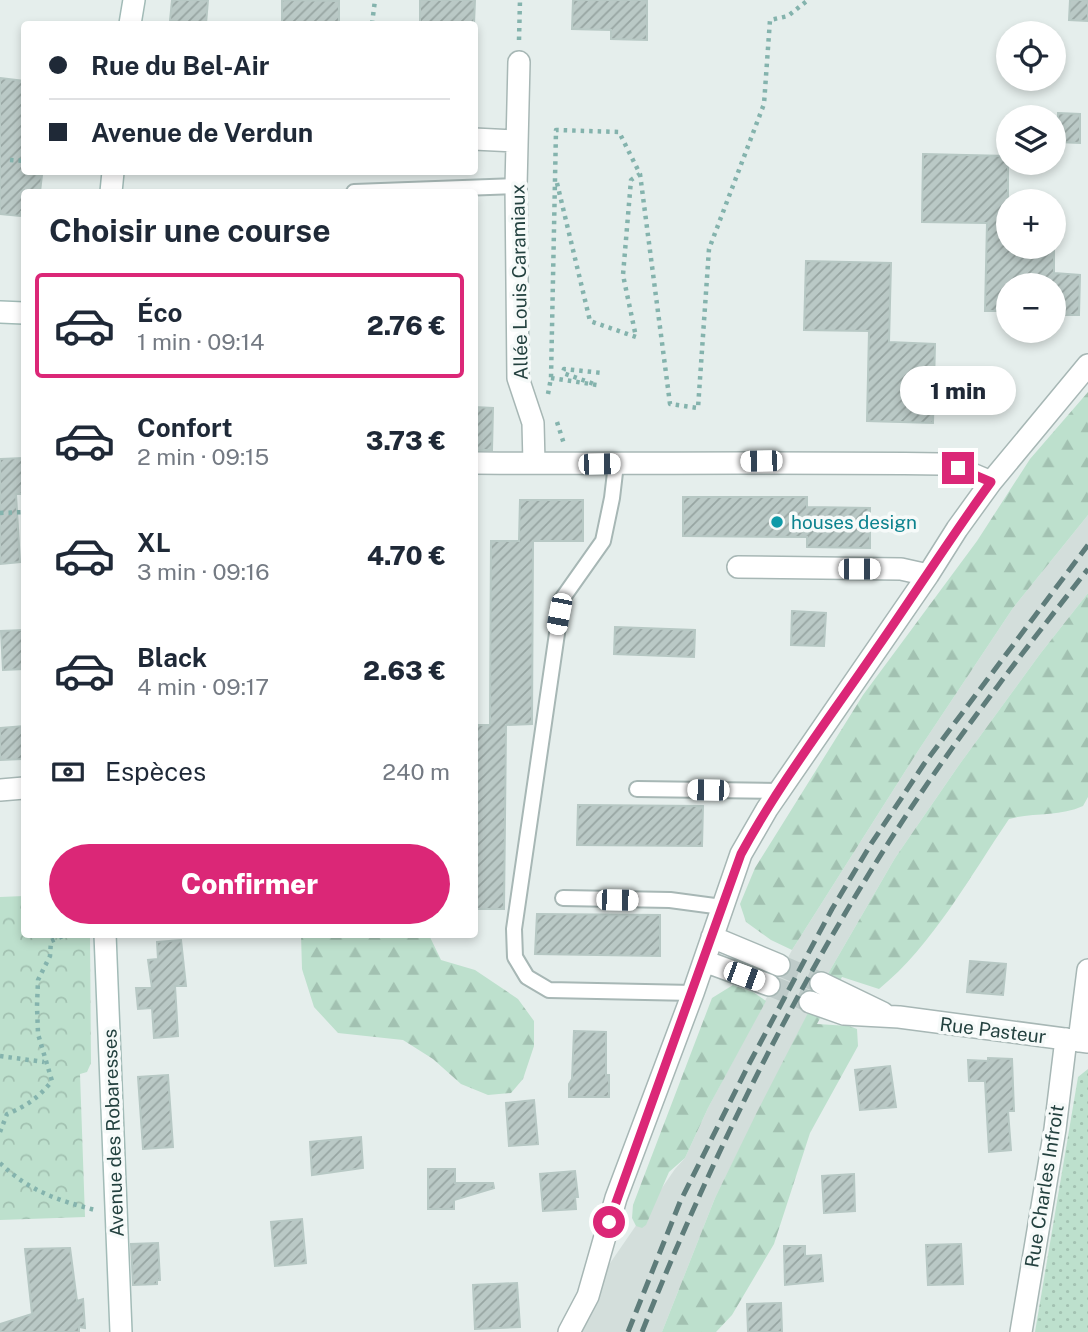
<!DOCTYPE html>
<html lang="fr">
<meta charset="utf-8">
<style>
body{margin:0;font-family:"Public Sans",sans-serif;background:#f2f2f3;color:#1f2937;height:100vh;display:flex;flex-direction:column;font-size:26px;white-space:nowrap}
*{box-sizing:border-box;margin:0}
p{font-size:23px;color:#747a83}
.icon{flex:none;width:38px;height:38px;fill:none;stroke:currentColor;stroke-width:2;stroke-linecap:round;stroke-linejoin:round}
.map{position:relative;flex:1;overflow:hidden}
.sheet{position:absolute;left:21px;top:189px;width:457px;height:749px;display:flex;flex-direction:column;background:#fff;border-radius:7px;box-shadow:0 4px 10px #0003}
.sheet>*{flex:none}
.banner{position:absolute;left:21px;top:21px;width:457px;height:154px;border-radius:7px;box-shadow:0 4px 10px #0003;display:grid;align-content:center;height:154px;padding:0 28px;background:#fff}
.tools{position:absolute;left:996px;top:21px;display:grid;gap:14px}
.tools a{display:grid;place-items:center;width:70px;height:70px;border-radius:50%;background:#fff;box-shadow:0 4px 10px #0003;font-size:35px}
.end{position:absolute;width:32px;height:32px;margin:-16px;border:9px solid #db2777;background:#fff;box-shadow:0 0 0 4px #fff}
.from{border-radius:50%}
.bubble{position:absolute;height:49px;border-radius:24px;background:#fff;box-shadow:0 4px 10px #0003;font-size:23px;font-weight:800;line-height:49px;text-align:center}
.car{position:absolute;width:21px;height:42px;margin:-21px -10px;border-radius:9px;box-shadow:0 0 5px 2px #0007;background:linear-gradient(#fff 24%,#345 0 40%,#fff 0 76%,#345 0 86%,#fff 0)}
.banner b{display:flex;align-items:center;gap:24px;height:66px;font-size:26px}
.banner b+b{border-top:2px solid #e0e1e3}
.banner i{width:18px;height:18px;background:#1f2937}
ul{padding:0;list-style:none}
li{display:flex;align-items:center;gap:21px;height:105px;margin:0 14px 10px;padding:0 14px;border:4px solid transparent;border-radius:7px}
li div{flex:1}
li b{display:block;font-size:26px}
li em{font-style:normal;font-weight:800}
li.on{border-color:#db2777}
li>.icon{width:63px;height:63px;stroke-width:1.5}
h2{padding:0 28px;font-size:32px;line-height:84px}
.pay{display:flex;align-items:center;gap:18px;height:77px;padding:0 28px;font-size:26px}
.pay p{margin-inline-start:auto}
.action{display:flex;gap:14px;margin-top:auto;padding:14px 28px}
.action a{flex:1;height:80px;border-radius:42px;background:#db2777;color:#fff;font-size:28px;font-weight:800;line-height:80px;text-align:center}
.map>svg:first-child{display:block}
.built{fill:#d3dedb}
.grass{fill:url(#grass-dots)}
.forest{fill:url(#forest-firs)}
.park{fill:url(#park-crowns)}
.building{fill:url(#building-hatch);stroke:#b7c8c4;stroke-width:2}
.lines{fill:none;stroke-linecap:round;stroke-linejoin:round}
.street-tunnel{stroke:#becbc9;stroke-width:21;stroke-dasharray:21 10;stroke-linecap:butt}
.lane-casing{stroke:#a7b7b5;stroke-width:18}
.street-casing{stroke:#a7b7b5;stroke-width:24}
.secondary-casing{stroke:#a2bbb7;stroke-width:24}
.path{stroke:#84b3ad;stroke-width:4.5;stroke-dasharray:3.5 5;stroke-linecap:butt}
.lane{stroke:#fff;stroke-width:14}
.street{stroke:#fff;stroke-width:21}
.secondary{stroke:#fff;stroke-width:21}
.rail{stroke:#5e7c7a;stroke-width:5;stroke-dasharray:14 7;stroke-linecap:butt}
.route{stroke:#db2777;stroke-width:9}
.culture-dot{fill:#0f9aa8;stroke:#f6faf9;stroke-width:2.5}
.labels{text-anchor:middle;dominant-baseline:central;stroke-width:7;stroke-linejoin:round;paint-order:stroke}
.street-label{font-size:19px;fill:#23413f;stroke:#f6faf9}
.culture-label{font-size:19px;fill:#0d838f;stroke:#f6faf9;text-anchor:start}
</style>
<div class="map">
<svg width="1088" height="1332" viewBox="0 0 1088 1332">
<defs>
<pattern id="grass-dots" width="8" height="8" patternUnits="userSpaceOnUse" patternTransform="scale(1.75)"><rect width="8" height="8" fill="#bde0cd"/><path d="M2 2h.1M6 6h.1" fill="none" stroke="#a2c1b1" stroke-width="1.8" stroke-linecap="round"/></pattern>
<pattern id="forest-firs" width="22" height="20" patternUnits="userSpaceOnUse" patternTransform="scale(1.75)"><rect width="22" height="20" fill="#bde0cd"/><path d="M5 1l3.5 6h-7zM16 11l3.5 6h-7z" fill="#a2c1b1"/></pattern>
<pattern id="park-crowns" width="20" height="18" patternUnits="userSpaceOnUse" patternTransform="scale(1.75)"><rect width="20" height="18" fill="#bde0cd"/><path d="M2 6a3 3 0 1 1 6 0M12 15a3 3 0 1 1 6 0" fill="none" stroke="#a2c1b1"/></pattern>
<pattern id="building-hatch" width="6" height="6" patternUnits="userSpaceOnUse" patternTransform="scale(1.75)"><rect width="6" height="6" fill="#bac9c6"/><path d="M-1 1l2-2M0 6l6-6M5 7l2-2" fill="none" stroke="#97a5a2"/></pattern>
</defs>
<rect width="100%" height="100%" fill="#e5eeec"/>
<!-- built -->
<path class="built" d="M1088 515V593L1040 654 959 765 895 858 829 972 715 1198 662 1332H572L606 1269 675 1169 685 1158 708 1108 792 950 918 751 1013 608Z"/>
<!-- grass -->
<path class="grass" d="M1088 1069V1332H1035L1078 1077Z"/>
<!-- forest -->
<path class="forest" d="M1088 392V515L1013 608 918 751 792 950 771 940 746 922 740 904 755 868 863 695 977 541 1030 459Z
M1088 593V797L1083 806C1059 817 1034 812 1009 819 971 875 932 946 879 989L842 977 817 1024 849 1026 857 1029 858 1046 810 1133 774 1244 732 1315 716 1332H662L715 1198 757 1112 829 972 895 858 959 765 1040 654Z
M301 935H429L441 960 475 970 518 999 534 1021V1046L523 1079 511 1093 488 1095 461 1084 433 1059 403 1040 338 1033 314 1007 302 969Z
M733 985 753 992 766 1001 708 1108 685 1158 669 1172 646 1225 642 1228 636 1226 632 1218 633 1205 712 998Z"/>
<!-- park -->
<path class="park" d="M24 896V934L90 935 91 1063 87 1072 80 1074 85 1217 0 1220V897Z"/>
<!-- building -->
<path class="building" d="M172 0H208L206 24 170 21Z
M282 0 339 1V24H282Z
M420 0H475L474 24H420Z
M573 0H647V40L611 39V30L572 29Z
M1070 0H1088V21L1069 20Z
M0 78 24 81V173L42 175 40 192H24V212H21L20 216 0 214Z
M1058 113 1080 114V143L1057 142Z
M923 154 1008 156V247H1054V273L1080 275 1079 315H1054V285H1008V311H985L987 223 922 222Z
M806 261 891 263 889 342 935 344 933 423 867 421 869 331 804 330Z
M474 407 493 408 492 450H474Z
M23 458 24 494H16L20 562 0 564V459Z
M683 497H807V507L870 508V548L807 547V537L683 536Z
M520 500H583V541H533L532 724 506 725 504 909H474V725H490L491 541H519Z
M792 611 826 613 824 646 791 645Z
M615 627 695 630 694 657 614 654Z
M24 630V669L3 670 1 631Z
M24 726V757L22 759 0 760V728Z
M578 805 703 806 702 846 577 845Z
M537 914 660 915V956L535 954Z
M181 940 186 986H175L178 1036 154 1038 152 1008 138 1009 136 988H152L148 960 158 959 157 942Z
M970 961 1006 964 1003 995 967 992Z
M574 1031 606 1032V1075H609V1097H569V1084L572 1079Z
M988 1058 1012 1059 1014 1111H1008L1011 1150 989 1152 985 1081H969L968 1060 988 1061Z
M890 1066 896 1107 860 1110 855 1070Z
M168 1075 173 1147 143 1149 138 1077Z
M534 1100 538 1144 509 1146 506 1103Z
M361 1137 363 1168 312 1175 310 1142Z
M428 1169H455V1183H493L494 1188 454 1200V1209H428Z
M575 1171 578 1197H575L576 1209 543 1211 540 1174Z
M854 1174 855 1211 824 1213 822 1176Z
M302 1219 306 1263 275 1266 271 1222Z
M158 1243 160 1280H157V1284L133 1285 131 1244Z
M961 1244 963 1284 928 1285 926 1245Z
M784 1246H805V1256L821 1255 823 1281 785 1285Z
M70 1248 77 1301 83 1299 85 1328 79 1327V1332H0V1324L32 1314 25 1249Z
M517 1283 520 1327 475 1329 473 1285Z
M781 1303 782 1332H748L747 1304Z"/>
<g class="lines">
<!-- street-tunnel -->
<path class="street-tunnel" d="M779 965 821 983
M769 985 810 1002"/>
<defs>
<path id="lane" d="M354 192 516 186
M616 464 612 498 603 541 562 599 514 929 515 957 527 977 549 990 693 993
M637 789 780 791
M563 898 670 900 722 907"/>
<path id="street" d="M519 62 516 186 518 378 533 423 534 463
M474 139 517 141
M474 463C629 464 784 462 940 464L958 468 991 482
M738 567 901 569 928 575
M0 790 24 788
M712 937 779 965
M704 961 769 985
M821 983 883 1013
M810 1002 844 1014 899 1017 1088 1042
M1079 1041 1088 970
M569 1332 588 1296 616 1198 693 993 741 854 767 809 928 575 957 529 991 482 1088 365
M1021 1332 1055 1129 1066 1039"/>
<path id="secondary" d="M130 24 134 0
M111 192 113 172
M0 312 24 313
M105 934 121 1332"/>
</defs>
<!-- lane casing -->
<use href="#lane" class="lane-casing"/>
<!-- street casing -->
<use href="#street" class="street-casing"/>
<!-- secondary casing -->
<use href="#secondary" class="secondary-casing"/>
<!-- path -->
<path class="path" d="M372 24 375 0
M519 40 520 0
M10 160 24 161
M557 183 590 321 636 337 623 275 631 180 640 174
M551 378 597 385 563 373 564 369 602 373
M548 394 551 378 556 130 619 132 640 174 670 404 698 408 709 249 764 104 770 20 788 16 808 0
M557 422 564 444
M0 513 24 512
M0 1056 44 1062
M0 1132 7 1114C27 1106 39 1097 52 1081L38 1034 37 1006 38 980 50 956 51 941 63 936 76 934
M0 1163C29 1191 57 1200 95 1210"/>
<!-- lane -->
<use href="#lane" class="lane"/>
<!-- street -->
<use href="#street" class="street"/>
<!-- secondary -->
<use href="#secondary" class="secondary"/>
<!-- rail -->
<path class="rail" d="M628 1332 680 1202 749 1064 832 909 871 844 924 764 1088 545
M642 1332C716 1145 808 961 921 793 973 716 1031 642 1088 569"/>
</g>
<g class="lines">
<!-- route -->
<path class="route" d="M609 1222 741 854C779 784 828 720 873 654 913 597 950 538 991 482L958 468"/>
</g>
<!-- markers -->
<circle class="culture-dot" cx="777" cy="522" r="7"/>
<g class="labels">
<!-- street labels -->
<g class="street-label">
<text transform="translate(519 282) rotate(-91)">Allée Louis Caramiaux</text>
<text transform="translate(993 1030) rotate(7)">Rue Pasteur</text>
<text transform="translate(113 1133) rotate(-92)">Avenue des Robaresses</text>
<text transform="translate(1044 1186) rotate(-81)">Rue Charles Infroit</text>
</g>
<!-- culture labels -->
<g class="culture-label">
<text x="791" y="522">houses design</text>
</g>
</g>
</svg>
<div class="tools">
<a><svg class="icon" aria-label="locate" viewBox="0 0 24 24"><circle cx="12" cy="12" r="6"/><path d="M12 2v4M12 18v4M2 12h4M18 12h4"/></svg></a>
<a><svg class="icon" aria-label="layers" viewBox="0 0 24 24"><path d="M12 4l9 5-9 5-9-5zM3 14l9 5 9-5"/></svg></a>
<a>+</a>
<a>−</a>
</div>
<i class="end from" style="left:609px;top:1222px"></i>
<i class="end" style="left:958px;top:468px"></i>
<div class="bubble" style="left:900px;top:366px;width:116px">1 min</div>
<i class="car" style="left:761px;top:461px;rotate:269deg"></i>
<i class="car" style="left:599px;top:464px;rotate:89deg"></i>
<i class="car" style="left:859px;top:569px;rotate:90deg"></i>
<i class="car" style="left:559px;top:614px;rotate:191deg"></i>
<i class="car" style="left:708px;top:790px;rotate:271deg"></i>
<i class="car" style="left:617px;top:900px;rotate:91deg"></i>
<i class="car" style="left:744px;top:976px;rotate:110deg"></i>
<div class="banner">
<b><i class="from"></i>Rue du Bel-Air</b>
<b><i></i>Avenue de Verdun</b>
</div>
<section class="sheet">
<h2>Choisir une course</h2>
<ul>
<li class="on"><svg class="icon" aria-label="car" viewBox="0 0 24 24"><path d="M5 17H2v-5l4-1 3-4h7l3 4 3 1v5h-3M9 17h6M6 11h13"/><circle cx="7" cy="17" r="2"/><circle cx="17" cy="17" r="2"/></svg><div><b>Éco</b><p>1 min · 09:14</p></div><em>2.76 €</em></li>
<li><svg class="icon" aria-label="car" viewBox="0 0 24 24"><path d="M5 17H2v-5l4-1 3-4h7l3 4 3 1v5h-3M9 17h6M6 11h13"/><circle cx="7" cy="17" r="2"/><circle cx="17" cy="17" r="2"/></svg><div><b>Confort</b><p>2 min · 09:15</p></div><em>3.73 €</em></li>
<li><svg class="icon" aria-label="car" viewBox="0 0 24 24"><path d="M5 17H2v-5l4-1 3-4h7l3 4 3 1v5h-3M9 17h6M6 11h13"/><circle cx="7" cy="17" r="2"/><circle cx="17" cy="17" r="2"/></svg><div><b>XL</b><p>3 min · 09:16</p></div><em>4.70 €</em></li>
<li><svg class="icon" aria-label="car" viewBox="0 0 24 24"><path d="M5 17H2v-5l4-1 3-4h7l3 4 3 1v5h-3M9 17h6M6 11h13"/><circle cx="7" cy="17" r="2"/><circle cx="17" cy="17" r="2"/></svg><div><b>Black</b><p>4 min · 09:17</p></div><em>2.63 €</em></li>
</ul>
<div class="pay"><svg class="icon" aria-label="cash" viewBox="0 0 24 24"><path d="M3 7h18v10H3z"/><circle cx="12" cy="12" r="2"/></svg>Espèces<p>240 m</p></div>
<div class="action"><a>Confirmer</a></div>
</section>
</div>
